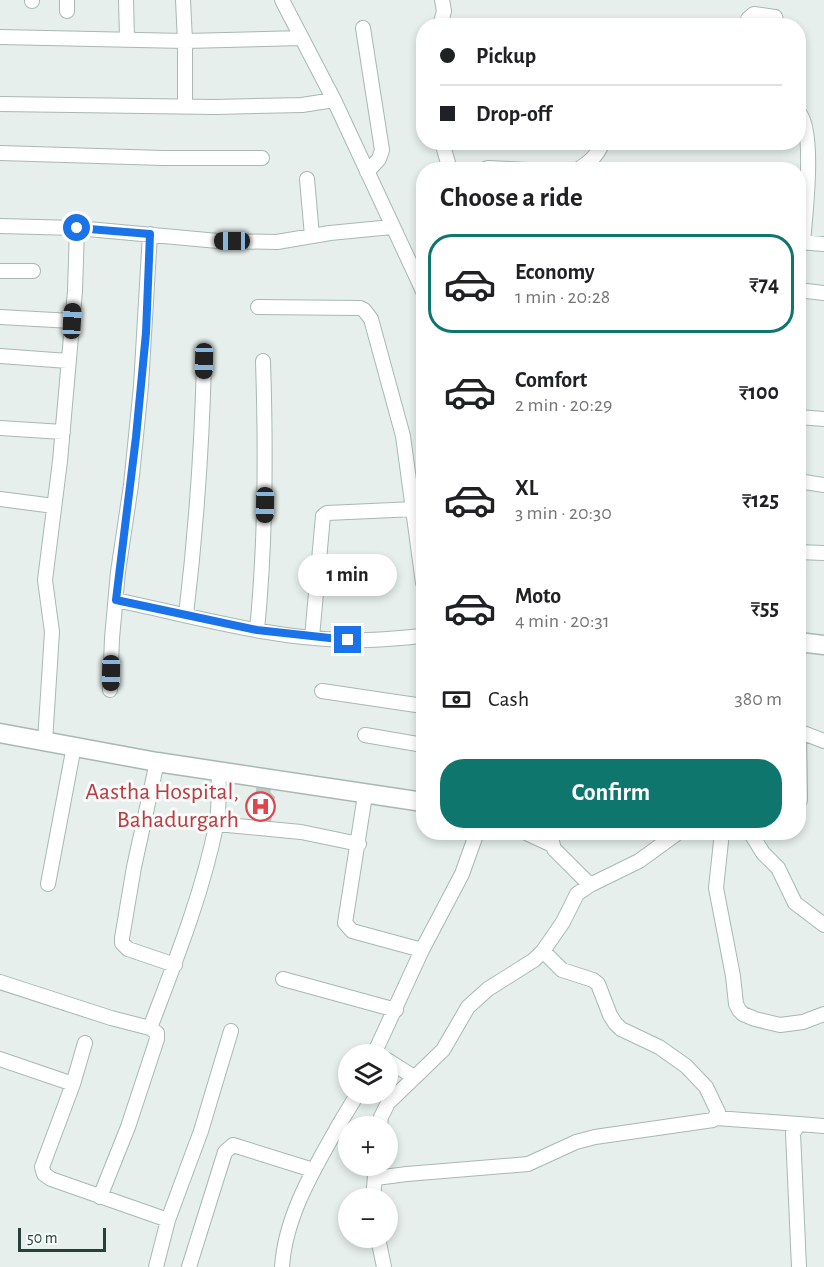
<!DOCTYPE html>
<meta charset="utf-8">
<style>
body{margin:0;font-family:"Alegreya Sans",sans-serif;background:#f6f6f6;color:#202124;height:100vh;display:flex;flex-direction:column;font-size:22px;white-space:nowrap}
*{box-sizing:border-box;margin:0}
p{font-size:20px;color:#757577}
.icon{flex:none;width:33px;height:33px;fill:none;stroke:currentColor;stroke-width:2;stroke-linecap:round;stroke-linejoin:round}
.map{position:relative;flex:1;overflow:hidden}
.panel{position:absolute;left:416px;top:162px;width:390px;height:678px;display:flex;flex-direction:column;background:#fff;border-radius:24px;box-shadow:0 3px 9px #0003}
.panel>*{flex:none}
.hud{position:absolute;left:416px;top:18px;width:390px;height:132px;border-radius:24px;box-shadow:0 3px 9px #0003;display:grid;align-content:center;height:132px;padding:0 24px;background:#fff}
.fabs{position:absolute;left:338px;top:1044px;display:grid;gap:12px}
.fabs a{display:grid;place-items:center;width:60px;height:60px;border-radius:50%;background:#fff;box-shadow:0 3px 9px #0003;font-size:30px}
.scale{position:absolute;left:18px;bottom:15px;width:88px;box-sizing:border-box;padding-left:6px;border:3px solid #24423a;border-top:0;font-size:16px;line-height:21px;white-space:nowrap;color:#24423a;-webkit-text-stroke:4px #f7fbf9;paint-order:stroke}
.end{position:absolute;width:27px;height:27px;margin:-14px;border:8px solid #1a73e8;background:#fff;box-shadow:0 0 0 3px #fff}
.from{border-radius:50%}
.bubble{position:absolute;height:42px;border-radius:21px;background:#fff;box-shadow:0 3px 9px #0003;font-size:20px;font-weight:700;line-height:42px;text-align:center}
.car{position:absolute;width:18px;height:36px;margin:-18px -9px;border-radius:8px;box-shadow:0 0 4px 2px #0007;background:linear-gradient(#222 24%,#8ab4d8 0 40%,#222 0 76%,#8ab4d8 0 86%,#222 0)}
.hud b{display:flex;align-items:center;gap:21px;height:57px;font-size:22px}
.hud b+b{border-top:2px solid #e0e0e0}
.hud i{width:15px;height:15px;background:#202124}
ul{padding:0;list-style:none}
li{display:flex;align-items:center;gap:18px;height:99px;margin:0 12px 9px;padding:0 12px;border:3px solid transparent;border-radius:24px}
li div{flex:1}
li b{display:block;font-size:22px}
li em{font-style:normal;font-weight:700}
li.selected{border-color:#0f766e}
li>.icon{width:54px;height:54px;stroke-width:1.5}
h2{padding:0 24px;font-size:27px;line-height:72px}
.pay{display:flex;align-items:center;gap:15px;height:66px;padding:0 24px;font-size:22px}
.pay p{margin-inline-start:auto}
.action{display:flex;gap:12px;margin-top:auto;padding:12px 24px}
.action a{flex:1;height:69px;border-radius:24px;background:#0f766e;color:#fff;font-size:24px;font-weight:700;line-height:69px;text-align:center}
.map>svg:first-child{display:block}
.shadow{fill:#0003}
.building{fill:#bbcac4;stroke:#b8c9c2;stroke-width:1.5}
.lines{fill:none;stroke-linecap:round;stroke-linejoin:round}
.minor-casing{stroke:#a8b8b2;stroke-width:16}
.tertiary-casing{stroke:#a8b8b2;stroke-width:21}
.minor{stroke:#fff;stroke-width:14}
.tertiary{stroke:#fff;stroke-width:18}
.route{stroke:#1a73e8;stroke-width:8}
.labels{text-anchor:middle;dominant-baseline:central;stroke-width:6;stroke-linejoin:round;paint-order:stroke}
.health-label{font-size:24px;fill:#be3a42;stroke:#f7fbf9;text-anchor:end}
</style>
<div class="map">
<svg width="824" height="1267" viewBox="0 0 824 1267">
<rect width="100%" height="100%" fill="#e6efeb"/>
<!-- shadow -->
<path class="shadow" d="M270 792 275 797 270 827 259 825Z"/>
<!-- building -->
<path class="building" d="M257 788 270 790 266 823 252 821Z"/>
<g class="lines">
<defs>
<path id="minor" d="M32 0V1
M126 0 127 38
M183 0 185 41V107
M282 0 334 100 423 291
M67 11V0
M440 26 444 11 442 0
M748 26V19L754 14 775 17 778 26
M363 28 382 150 379 159 367 172
M0 37 185 41 302 38
M0 104 215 107 302 105 334 100
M798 112C816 127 805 218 803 242
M442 142 450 170
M0 153 163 158H262
M483 170 488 168 528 170
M577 170C590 162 597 156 603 142
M307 179 312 236
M0 226 77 228 218 241 277 242 330 233 392 227
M798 242 824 244
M0 271H33
M798 290 824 293
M258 307 360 308 364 310 371 319 403 436 423 583
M0 317 72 321
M0 356 68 361
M798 417 824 419
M0 428 63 432
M798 481 824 485
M0 499 54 506
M798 552 824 553
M116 600C193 616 271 639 350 640 374 641 399 638 423 636
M186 615C196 531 202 446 204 361
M257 630C266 540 266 452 263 361
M312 637 323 516 327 513 415 509
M110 690 112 638 118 572 131 485 141 386 150 234
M322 691 423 706
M798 731 824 741
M799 731 800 800
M365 735 423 745
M45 741 52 632 45 580 60 461 75 291 77 228
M157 762 134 867 122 938V943L128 949 175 965
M365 795 345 923 352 931 422 950
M217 824 301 832 359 844
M524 832 552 845
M554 832 551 838 554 849 590 885
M722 832 716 888 733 976 736 1004 739 1010 743 1014 755 1019 780 1025 803 1022 824 1014
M750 832 763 853 778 868 795 903 824 925
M48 884 74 746
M283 979 396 1010
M0 982 111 1018 150 1028
M85 1043 73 1084 42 1167 44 1174 51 1179 168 1220
M374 1054 422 950 462 874 477 832
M0 1059 73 1084
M387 1060 414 1077
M716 1118 799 1124
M380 1126 381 1117 388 1103 443 1050 468 1007 488 989 534 960 543 951 563 922 577 894 590 885 639 861 679 832
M376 1178 407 1174 528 1164 576 1142 595 1137 713 1120 718 1112 706 1087 686 1066 659 1047 621 1029 615 1023 610 1015 598 984 593 980 562 970 543 951
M100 1197 128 1127 157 1039V1033L150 1028C175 962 202 895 216 826 220 809 218 789 219 771
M373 1198 376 1166
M378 1238 384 1267
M156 1267 168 1220 201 1131 231 1031
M189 1267 225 1152 233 1145 313 1170
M282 1267C285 1218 312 1172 336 1130 343 1117 351 1106 357 1094
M799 1267 793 1133 799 1124 824 1126"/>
<path id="tertiary" d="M798 642 824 645
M0 733 157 762 423 802"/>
</defs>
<!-- minor casing -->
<use href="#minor" class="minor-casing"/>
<!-- tertiary casing -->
<use href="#tertiary" class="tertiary-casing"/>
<!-- minor -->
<use href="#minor" class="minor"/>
<!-- tertiary -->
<use href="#tertiary" class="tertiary"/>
</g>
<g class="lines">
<!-- route -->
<path class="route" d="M77 228 150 234 146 333 136 437 116 600 257 630 348 640"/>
</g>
<!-- icons -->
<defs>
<symbol id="hospital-ring" viewBox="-11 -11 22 22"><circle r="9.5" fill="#f7fbf9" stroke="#e0444e" stroke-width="1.5"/><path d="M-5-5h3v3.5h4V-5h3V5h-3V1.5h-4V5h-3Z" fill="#e0444e"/></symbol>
</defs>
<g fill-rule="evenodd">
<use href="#hospital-ring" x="244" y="790" width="33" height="33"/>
</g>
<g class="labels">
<!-- health labels -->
<g class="health-label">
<text x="239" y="792">Aastha Hospital,<tspan x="239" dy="28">Bahadurgarh</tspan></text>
</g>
</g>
</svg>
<div class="fabs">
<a><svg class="icon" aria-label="layers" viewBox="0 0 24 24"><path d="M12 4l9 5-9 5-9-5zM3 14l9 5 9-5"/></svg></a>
<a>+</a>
<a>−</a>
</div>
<div class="scale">50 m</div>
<i class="end from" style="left:77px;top:228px"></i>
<i class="end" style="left:348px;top:640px"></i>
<div class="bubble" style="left:298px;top:554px;width:99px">1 min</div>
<i class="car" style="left:232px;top:241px;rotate:270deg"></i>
<i class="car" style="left:72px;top:321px;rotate:3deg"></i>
<i class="car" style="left:204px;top:361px;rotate:181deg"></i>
<i class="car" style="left:265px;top:505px;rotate:181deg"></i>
<i class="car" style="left:111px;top:673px;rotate:181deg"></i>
<div class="hud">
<b><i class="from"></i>Pickup</b>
<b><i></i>Drop-off</b>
</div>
<section class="panel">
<h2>Choose a ride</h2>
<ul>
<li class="selected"><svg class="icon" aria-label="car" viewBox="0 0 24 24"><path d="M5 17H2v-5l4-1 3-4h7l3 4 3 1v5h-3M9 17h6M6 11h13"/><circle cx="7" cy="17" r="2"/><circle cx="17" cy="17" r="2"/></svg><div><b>Economy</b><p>1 min · 20:28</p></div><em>₹74</em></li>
<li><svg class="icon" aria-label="car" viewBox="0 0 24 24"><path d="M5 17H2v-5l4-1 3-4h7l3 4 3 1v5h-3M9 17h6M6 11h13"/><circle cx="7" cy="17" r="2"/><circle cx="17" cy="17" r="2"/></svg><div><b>Comfort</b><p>2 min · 20:29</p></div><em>₹100</em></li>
<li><svg class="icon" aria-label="car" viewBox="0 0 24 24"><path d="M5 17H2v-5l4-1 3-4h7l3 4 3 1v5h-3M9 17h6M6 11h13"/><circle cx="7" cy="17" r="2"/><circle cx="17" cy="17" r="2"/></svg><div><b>XL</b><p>3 min · 20:30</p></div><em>₹125</em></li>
<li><svg class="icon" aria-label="car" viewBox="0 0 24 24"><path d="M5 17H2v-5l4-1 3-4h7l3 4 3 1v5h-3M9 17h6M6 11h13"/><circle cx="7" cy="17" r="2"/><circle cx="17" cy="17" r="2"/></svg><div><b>Moto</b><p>4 min · 20:31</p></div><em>₹55</em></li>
</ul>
<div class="pay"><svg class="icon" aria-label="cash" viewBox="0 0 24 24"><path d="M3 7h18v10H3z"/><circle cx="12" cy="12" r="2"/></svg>Cash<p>380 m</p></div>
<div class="action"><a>Confirm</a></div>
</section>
</div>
